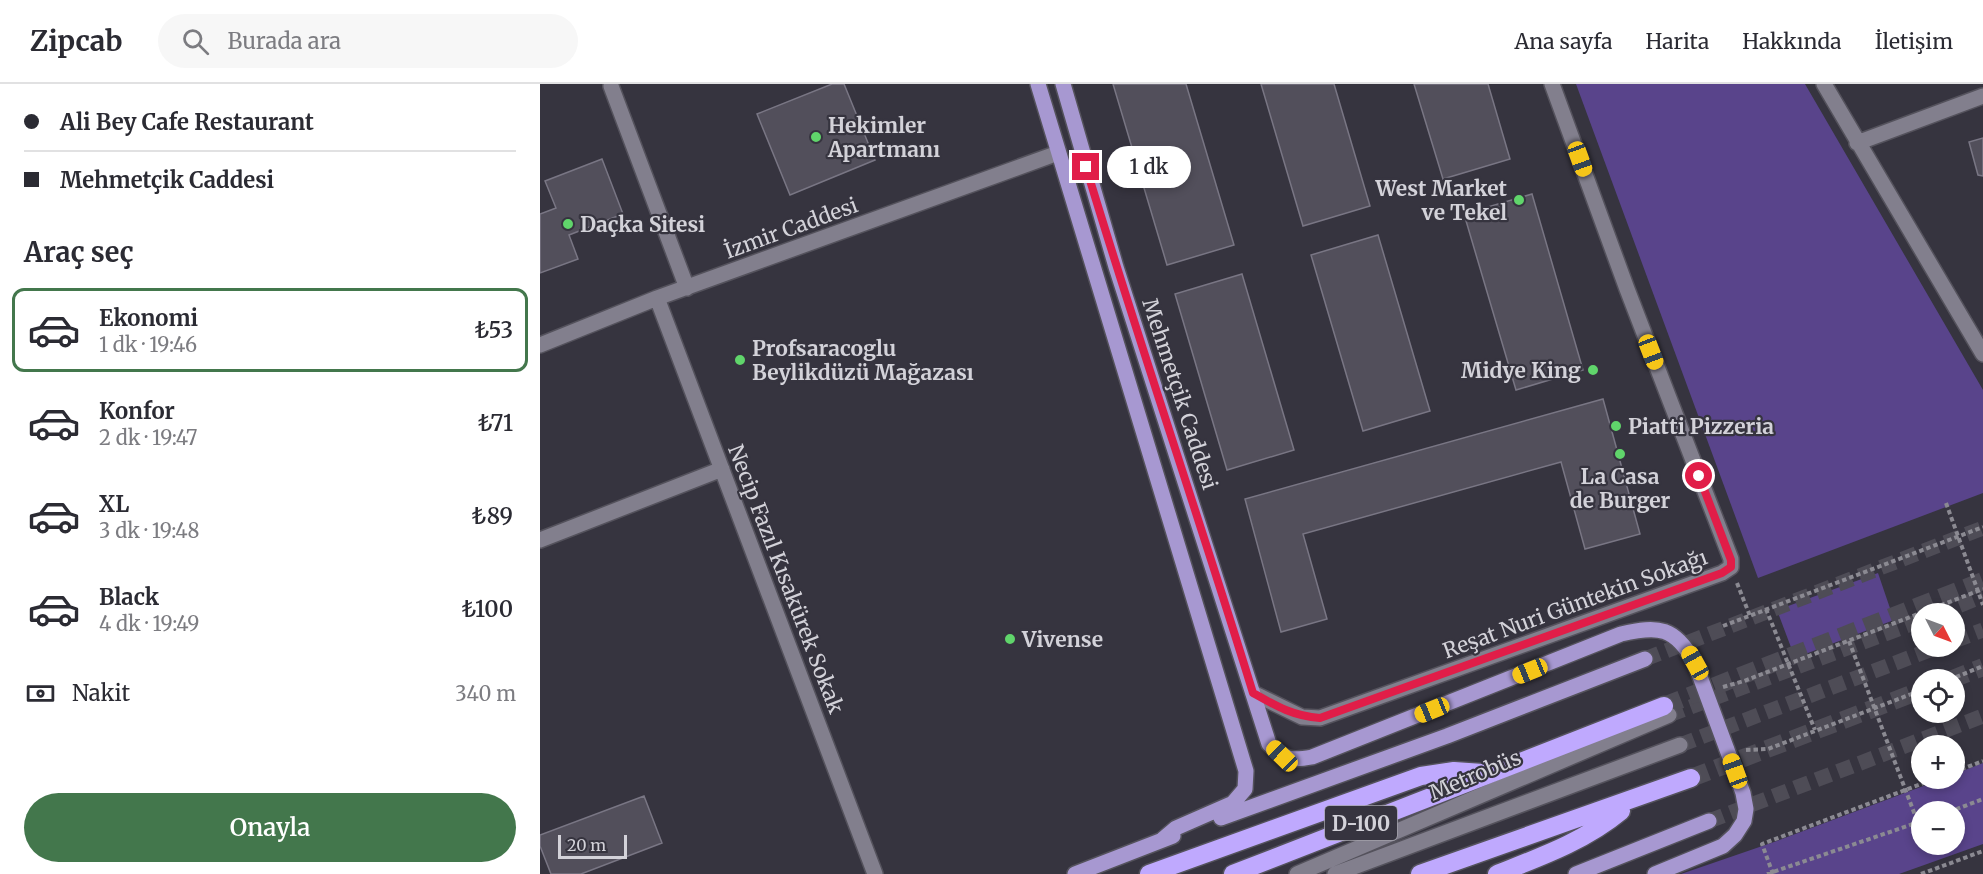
<!DOCTYPE html>
<html lang="tr">
<meta charset="utf-8">
<style>
body{margin:0;font-family:Merriweather,serif;background:#f7f7f7;color:#2b2b33;height:100vh;display:flex;flex-direction:column;font-size:22px;white-space:nowrap}
*{box-sizing:border-box;margin:0}
p{font-size:20px;color:#7c7c81}
.icon{flex:none;width:33px;height:33px;fill:none;stroke:currentColor;stroke-width:2;stroke-linecap:round;stroke-linejoin:round}
.map{position:relative;flex:1;overflow:hidden}
.panel{display:flex;flex-direction:column;background:#fff;width:540px}
.panel>*{flex:none}
.banner{display:grid;align-content:center;height:132px;padding:0 24px;background:#fff}
.needle{width:39px;rotate:132deg}
.buttons{position:absolute;left:1371px;top:519px;display:grid;gap:12px}
.buttons a{display:grid;place-items:center;width:54px;height:54px;border-radius:50%;background:#fff;box-shadow:0 3px 9px #0003;font-size:30px}
.scale{position:absolute;left:18px;bottom:15px;width:69px;box-sizing:border-box;padding-left:6px;border:3px solid #d3d2d9;border-top:0;font-size:16px;line-height:21px;white-space:nowrap;color:#d3d2d9;-webkit-text-stroke:4px #36343f;paint-order:stroke}
.end{position:absolute;width:27px;height:27px;margin:-14px;border:8px solid #e11d48;background:#fff;box-shadow:0 0 0 3px #fff}
.from{border-radius:50%}
.bubble{position:absolute;height:42px;border-radius:21px;background:#fff;box-shadow:0 3px 9px #0003;font-size:20px;font-weight:600;line-height:42px;text-align:center}
.car{position:absolute;width:18px;height:36px;margin:-18px -9px;border-radius:8px;box-shadow:0 0 4px 2px #0007;background:linear-gradient(#f5c518 24%,#345 0 40%,#f5c518 0 76%,#345 0 86%,#f5c518 0)}
.banner b{display:flex;align-items:center;gap:21px;height:57px;font-size:22px}
.banner b+b{border-top:2px solid #e1e1e2}
.banner i{width:15px;height:15px;background:#2b2b33}
ul{padding:0;list-style:none}
li{display:flex;align-items:center;gap:18px;height:84px;margin:0 12px 9px;padding:0 12px;border:3px solid transparent;border-radius:12px}
li div{flex:1}
li b{display:block;font-size:22px}
li em{font-style:normal;font-weight:600}
li.active{border-color:#43774c}
li>.icon{width:54px;height:54px;stroke-width:1.5}
h2{padding:0 24px;font-size:27px;line-height:72px}
.pay{display:flex;align-items:center;gap:15px;height:66px;padding:0 24px;font-size:22px}
.pay p{margin-inline-start:auto}
.cta{display:flex;gap:12px;margin-top:auto;padding:12px 24px}
.cta a{flex:1;height:69px;border-radius:36px;background:#43774c;color:#fff;font-size:24px;font-weight:600;line-height:69px;text-align:center}
header{display:flex;align-items:center;gap:36px;box-sizing:border-box;height:84px;padding:0 30px;background:#fff;border-bottom:2px solid #e1e1e2}
header strong{font-size:28px}
nav{display:flex;gap:33px;margin-inline-start:auto;font-size:21px}
.search{width:420px;height:54px;background:#f7f7f7;display:flex;align-items:center;gap:15px;box-sizing:border-box;padding:0 21px;border-radius:33px;color:#7c7c81;font-size:22px}
main{display:flex;flex:1;min-height:0}
.map>svg:first-child{display:block}
.green{fill:#59448b;fill-rule:evenodd}
.building{fill:#524f5b;stroke:#797684;stroke-width:1.5}
.lines{fill:none;stroke-linecap:round;stroke-linejoin:round}
.minor-tunnel{stroke:#4e4c56;stroke-width:15;stroke-dasharray:15 8;stroke-linecap:butt}
.major-tunnel{stroke:#4e4c56;stroke-width:15;stroke-dasharray:15 8;stroke-linecap:butt}
.highway-tunnel{stroke:#4e4c56;stroke-width:18;stroke-dasharray:18 9;stroke-linecap:butt}
.minor-casing{stroke:#54525c;stroke-width:18}
.major-casing{stroke:#54525c;stroke-width:18}
.highway-casing{stroke:#54525c;stroke-width:21}
.path{stroke:#8b8a92;stroke-width:4;stroke-dasharray:4.5 3;stroke-linecap:butt}
.minor{stroke:#827f8d;stroke-width:15}
.major{stroke:#a798d1;stroke-width:15}
.highway{stroke:#bfa9fe;stroke-width:18}
.route{stroke:#e11d48;stroke-width:8}
.poi-dot{fill:#60d56b;stroke:#36343f;stroke-width:2}
.labels{text-anchor:middle;dominant-baseline:central;stroke-width:4.5;stroke-linejoin:round;paint-order:stroke}
.shield{fill:#36343f;stroke:#a4a3ab;stroke-width:1.5}
.shield-label{font-size:20px;font-weight:bold;fill:#d3d2d9}
.poi-label{font-size:21px;font-weight:bold;fill:#d3d2d9;stroke:#36343f;text-anchor:start}
.street-label{font-size:21px;fill:#d3d2d9;stroke:#36343f}
</style>
<header>
<strong>Zipcab</strong>
<div class="search"><svg class="icon" aria-label="search" viewBox="0 0 24 24"><circle cx="10" cy="10" r="6"/><path d="M15 15l6 6"/></svg>Burada ara</div>
<nav><a>Ana sayfa</a><a>Harita</a><a>Hakkında</a><a>İletişim</a></nav>
</header>
<main>
<section class="panel">
<div class="banner">
<b><i class="from"></i>Ali Bey Cafe Restaurant</b>
<b><i></i>Mehmetçik Caddesi</b>
</div>
<h2>Araç seç</h2>
<ul>
<li class="active"><svg class="icon" aria-label="car" viewBox="0 0 24 24"><path d="M5 17H2v-5l4-1 3-4h7l3 4 3 1v5h-3M9 17h6M6 11h13"/><circle cx="7" cy="17" r="2"/><circle cx="17" cy="17" r="2"/></svg><div><b>Ekonomi</b><p>1 dk · 19:46</p></div><em>₺53</em></li>
<li><svg class="icon" aria-label="car" viewBox="0 0 24 24"><path d="M5 17H2v-5l4-1 3-4h7l3 4 3 1v5h-3M9 17h6M6 11h13"/><circle cx="7" cy="17" r="2"/><circle cx="17" cy="17" r="2"/></svg><div><b>Konfor</b><p>2 dk · 19:47</p></div><em>₺71</em></li>
<li><svg class="icon" aria-label="car" viewBox="0 0 24 24"><path d="M5 17H2v-5l4-1 3-4h7l3 4 3 1v5h-3M9 17h6M6 11h13"/><circle cx="7" cy="17" r="2"/><circle cx="17" cy="17" r="2"/></svg><div><b>XL</b><p>3 dk · 19:48</p></div><em>₺89</em></li>
<li><svg class="icon" aria-label="car" viewBox="0 0 24 24"><path d="M5 17H2v-5l4-1 3-4h7l3 4 3 1v5h-3M9 17h6M6 11h13"/><circle cx="7" cy="17" r="2"/><circle cx="17" cy="17" r="2"/></svg><div><b>Black</b><p>4 dk · 19:49</p></div><em>₺100</em></li>
</ul>
<div class="pay"><svg class="icon" aria-label="cash" viewBox="0 0 24 24"><path d="M3 7h18v10H3z"/><circle cx="12" cy="12" r="2"/></svg>Nakit<p>340 m</p></div>
<div class="cta"><a>Onayla</a></div>
</section>
<div class="map">
<svg width="1443" height="790" viewBox="0 0 1443 790">
<rect width="100%" height="100%" fill="#36343f"/>
<!-- green -->
<path class="green" d="M1036 0H1265L1443 306V409L1218 494Z
M1338 489 1354 536 1255 574 1237 526Z
M1443 679V760L1359 790H1141L1234 758 1402 695 1414 694 1415 690ZM1382 728H1414V760H1382Z"/>
<!-- building -->
<path class="building" d="M292 0H304L335 76 250 111 217 30Z
M573 0H646L694 161 627 181Z
M721 0H794L830 122 763 142Z
M874 0H948L970 75 903 95Z
M1443 54V92L1438 91 1429 58Z
M62 75 83 130 29 151 38 175 0 189V130L16 124 5 97Z
M992 110 1043 286 976 306 924 130Z
M838 151 890 327 823 347 771 171Z
M702 190 754 366 687 386 635 210Z
M1063 315 1100 450 1045 465 1021 378 763 450 787 535 741 548 705 415Z
M104 712 122 759 41 790H11L0 762V751Z"/>
<g class="lines">
<!-- minor-tunnel -->
<path class="minor-tunnel" d="M1398 530 1443 512
M1414 557 1443 546
M1129 631 1382 536
M1140 661 1400 562"/>
<!-- major-tunnel -->
<path class="major-tunnel" d="M1105 575 1443 444
M1169 737 1443 632"/>
<!-- highway-tunnel -->
<path class="highway-tunnel" d="M1410 596 1443 583
M1124 622 1443 497
M1151 694 1382 606"/>
<defs>
<path id="minor" d="M1284 0 1443 270
M71 2 147 204
M1317 59 1443 12
M117 214 335 790
M0 261 117 214 518 69
M0 456 182 385
M713 609 762 633 780 634 1182 489 1191 483V475L1087 205 1012 0
M757 790 1129 631
M795 790 1140 661"/>
<path id="major" d="M498 0 706 687 705 705 693 719 636 744 623 755
M523 0 576 183 729 660C745 676 751 677 772 673L1081 550C1119 541 1135 543 1155 579L1203 709 1206 725 1204 737 1195 751 1183 762 1115 790
M681 734 907 652 1105 575
M535 790 633 752
M1036 790 1169 737"/>
<path id="highway" d="M609 790 881 692 914 687 943 689
M693 790 1124 622
M880 790 1151 694
M957 790C1000 773 1045 757 1081 727"/>
</defs>
<!-- minor casing -->
<use href="#minor" class="minor-casing"/>
<!-- major casing -->
<use href="#major" class="major-casing"/>
<!-- highway casing -->
<use href="#highway" class="highway-casing"/>
<!-- path -->
<path class="path" d="M1406 419 1443 521
M1197 499 1210 532
M1226 525 1275 646
M1183 542 1443 443
M1309 557 1378 739
M1409 596 1443 582
M1183 603 1204 597 1443 505
M1206 666 1228 665 1382 606
M1414 688 1443 677
M1409 728 1443 715
M1227 790 1382 737
M1233 790 1222 760 1397 694
M1381 790 1443 767"/>
<!-- minor -->
<use href="#minor" class="minor"/>
<!-- major -->
<use href="#major" class="major"/>
<!-- highway -->
<use href="#highway" class="highway"/>
</g>
<g class="lines">
<!-- route -->
<path class="route" d="M546 83C599 259 659 433 713 609 736 622 753 632 780 634L1182 489 1191 483V476L1159 392"/>
</g>
<!-- markers -->
<g class="poi-dot">
<circle cx="276" cy="53" r="6"/>
<circle cx="979" cy="116" r="6"/>
<circle cx="28" cy="140" r="6"/>
<circle cx="200" cy="276" r="6"/>
<circle cx="1053" cy="286" r="6"/>
<circle cx="1076" cy="342" r="6"/>
<circle cx="1080" cy="370" r="6"/>
<circle cx="470" cy="555" r="6"/>
</g>
<g class="labels">
<!-- shield labels -->
<rect class="shield" x="785" y="722" width="72" height="34" rx="4.5"/>
<g class="shield-label">
<text x="821" y="739">D-100</text>
</g>
<!-- poi labels -->
<g class="poi-label">
<text x="288" y="41">Hekimler<tspan x="288" dy="24">Apartmanı</tspan></text>
<text x="967" y="104" text-anchor="end">West Market<tspan x="967" dy="24">ve Tekel</tspan></text>
<text x="40" y="140">Daçka Sitesi</text>
<text x="212" y="264">Profsaracoglu<tspan x="212" dy="24">Beylikdüzü Mağazası</tspan></text>
<text x="1041" y="286" text-anchor="end">Midye King</text>
<text x="1088" y="342">Piatti Pizzeria</text>
<text x="1080" y="392" text-anchor="middle">La Casa<tspan x="1080" dy="24">de Burger</tspan></text>
<text x="482" y="555">Vivense</text>
</g>
<!-- street labels -->
<g class="street-label">
<text transform="translate(251 144) rotate(-20)">İzmir Caddesi</text>
<text transform="translate(640 310) rotate(72)">Mehmetçik Caddesi</text>
<text transform="translate(246 495) rotate(69)">Necip Fazıl Kısakürek Sokak</text>
<text transform="translate(1035 520) rotate(-20)">Reşat Nuri Güntekin Sokağı</text>
<text transform="translate(935 691) rotate(-23)">Metrobüs</text>
</g>
</g>
</svg>
<div class="buttons">
<a><svg class="needle" viewBox="-14 -14 28 28"><path d="M0-13l5 13h-10z" fill="#e53935"/><path d="M0 13l5-13h-10z" fill="#7c7c81"/></svg></a>
<a><svg class="icon" aria-label="locate" viewBox="0 0 24 24"><circle cx="12" cy="12" r="6"/><path d="M12 2v4M12 18v4M2 12h4M18 12h4"/></svg></a>
<a>+</a>
<a>−</a>
</div>
<div class="scale">20 m</div>
<i class="end from" style="left:1159px;top:392px"></i>
<i class="end" style="left:546px;top:83px"></i>
<div class="bubble" style="left:567px;top:62px;width:84px">1 dk</div>
<i class="car" style="left:1040px;top:75px;rotate:160deg"></i>
<i class="car" style="left:1111px;top:268px;rotate:159deg"></i>
<i class="car" style="left:1155px;top:579px;rotate:331deg"></i>
<i class="car" style="left:990px;top:587px;rotate:248deg"></i>
<i class="car" style="left:892px;top:626px;rotate:248deg"></i>
<i class="car" style="left:742px;top:672px;rotate:314deg"></i>
<i class="car" style="left:1195px;top:687px;rotate:340deg"></i>
</div>
</main>
